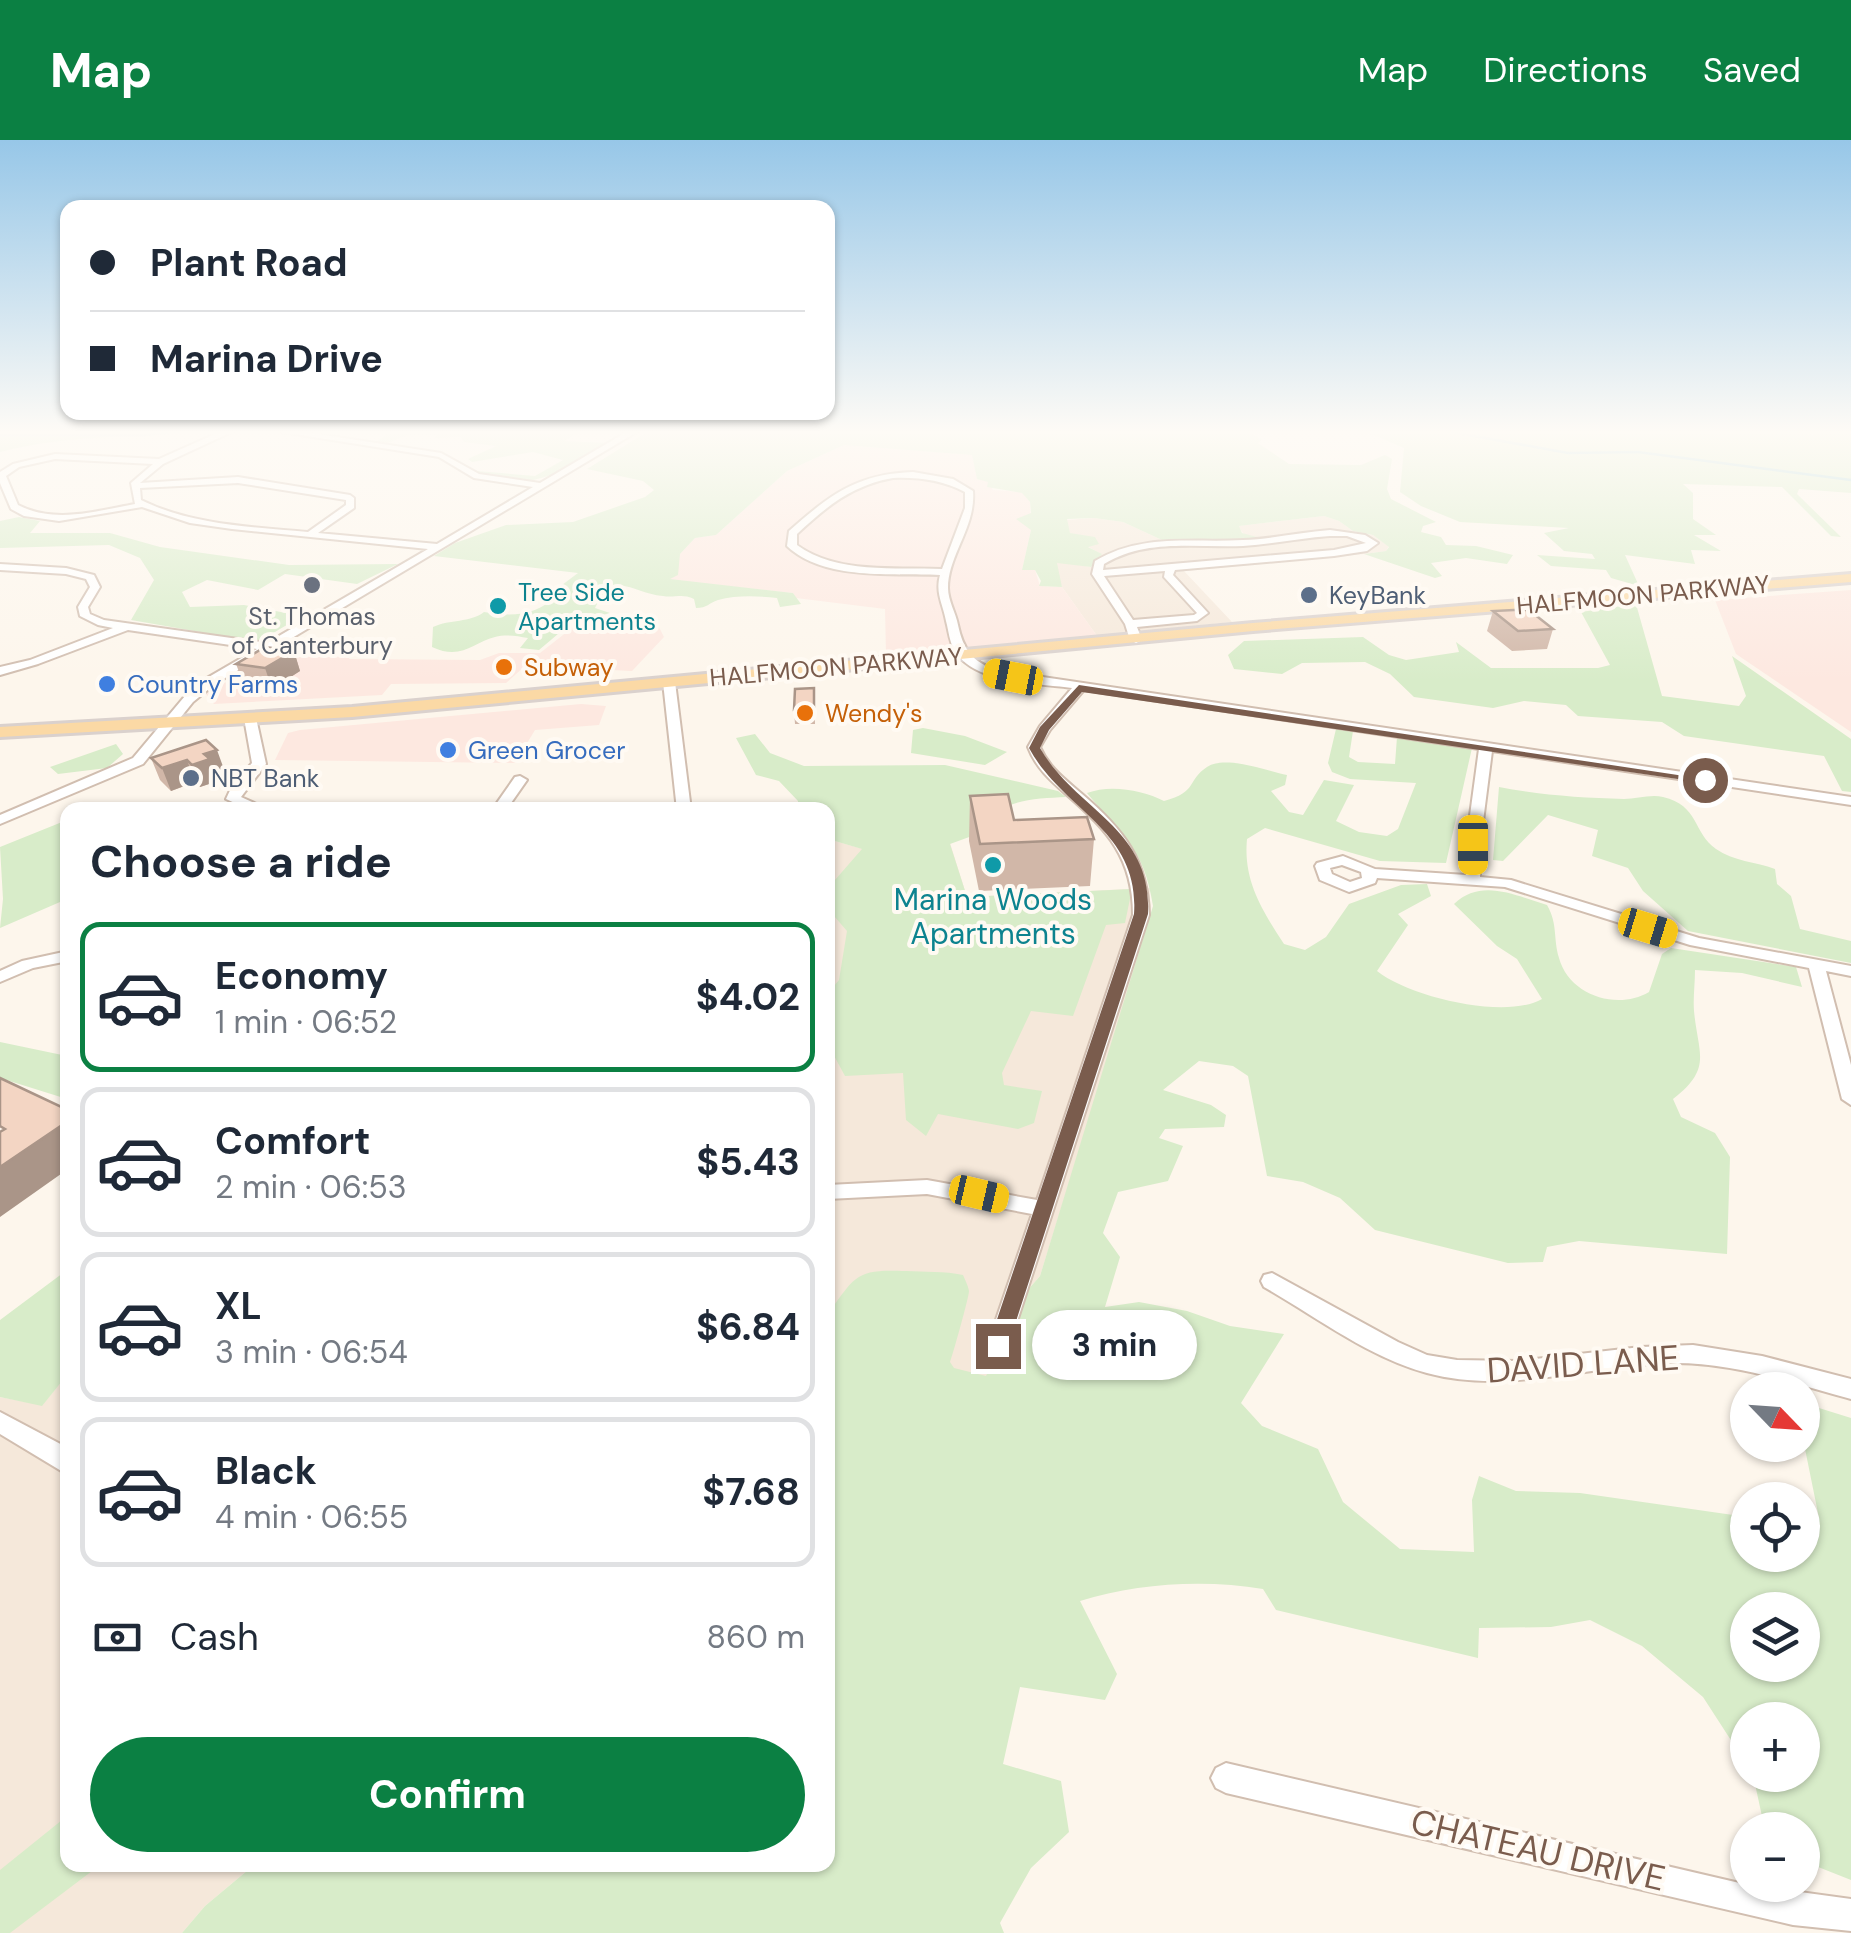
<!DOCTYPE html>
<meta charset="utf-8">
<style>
body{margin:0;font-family:"DM Sans",sans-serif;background:#f6f6f7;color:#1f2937;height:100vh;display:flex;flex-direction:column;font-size:38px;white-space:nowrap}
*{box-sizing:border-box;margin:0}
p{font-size:32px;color:#747a83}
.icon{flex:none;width:55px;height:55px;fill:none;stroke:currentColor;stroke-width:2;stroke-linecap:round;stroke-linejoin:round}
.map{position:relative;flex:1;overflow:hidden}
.side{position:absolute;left:60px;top:662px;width:775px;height:1070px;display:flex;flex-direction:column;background:#fff;border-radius:20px;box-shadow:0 2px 8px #0004}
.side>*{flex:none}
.top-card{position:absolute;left:60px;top:60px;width:775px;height:220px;border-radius:20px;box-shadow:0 2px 8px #0004;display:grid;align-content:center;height:220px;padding:0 30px;background:#fff}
.needle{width:65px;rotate:115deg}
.fabs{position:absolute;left:1730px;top:1232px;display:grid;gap:20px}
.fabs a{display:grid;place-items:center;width:90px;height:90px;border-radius:50%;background:#fff;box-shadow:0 2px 8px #0004;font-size:50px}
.end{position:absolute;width:45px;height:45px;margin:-22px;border:12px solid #7a5c4d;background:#fff;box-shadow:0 0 0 5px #fff}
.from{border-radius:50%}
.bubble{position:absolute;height:70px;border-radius:35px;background:#fff;box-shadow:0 2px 8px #0004;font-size:32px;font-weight:700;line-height:70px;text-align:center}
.car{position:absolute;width:30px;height:60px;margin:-30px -15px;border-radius:12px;box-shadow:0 0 8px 2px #0007;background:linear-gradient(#f5c518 24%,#345 0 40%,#f5c518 0 76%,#345 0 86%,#f5c518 0)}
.top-card b{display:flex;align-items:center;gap:35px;height:95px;font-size:38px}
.top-card b+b{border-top:2px solid #e0e1e3}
.top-card i{width:25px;height:25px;background:#1f2937}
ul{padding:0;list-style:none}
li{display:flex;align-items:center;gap:30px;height:150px;margin:0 20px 15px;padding:0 10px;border:5px solid #e0e1e3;border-radius:20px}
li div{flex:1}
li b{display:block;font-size:38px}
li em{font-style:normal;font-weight:700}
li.on{border-color:#0b8043}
li>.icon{width:90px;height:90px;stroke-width:1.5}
h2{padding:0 30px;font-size:45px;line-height:120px}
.pay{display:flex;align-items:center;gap:25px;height:110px;padding:0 30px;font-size:38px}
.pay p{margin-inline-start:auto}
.cta{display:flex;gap:20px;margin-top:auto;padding:20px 30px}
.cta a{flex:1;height:115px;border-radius:60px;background:#0b8043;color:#fff;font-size:40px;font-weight:700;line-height:115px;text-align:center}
header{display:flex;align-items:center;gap:60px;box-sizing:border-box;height:140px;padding:0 50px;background:#0b8043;color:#fff}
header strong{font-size:48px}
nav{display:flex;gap:55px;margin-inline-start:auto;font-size:35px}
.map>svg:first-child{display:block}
.residential{fill:#f5e8da}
.commercial{fill:#fde8e0}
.green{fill:#d8ecc9;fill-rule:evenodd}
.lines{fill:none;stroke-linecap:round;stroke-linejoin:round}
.stream{stroke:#a5d3da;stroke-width:2.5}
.minor-casing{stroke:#d1beb0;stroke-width:4}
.major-casing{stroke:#dad1cd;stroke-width:6}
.minor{fill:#fff;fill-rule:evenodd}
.major{fill:#fbd9a5;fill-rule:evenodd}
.wall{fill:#d1b7a8}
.shaded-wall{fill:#aa9588}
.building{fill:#f3d5c3;stroke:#aa9588;stroke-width:2.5}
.route{fill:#7a5c4d}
.worship-dot{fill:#6b7280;stroke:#fffaf3;stroke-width:4}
.service-dot{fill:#5c6f8a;stroke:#fffaf3;stroke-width:4}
.culture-dot{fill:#0f9aa8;stroke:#fffaf3;stroke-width:4}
.food-dot{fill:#e8710a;stroke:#fffaf3;stroke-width:4}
.shop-dot{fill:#3f7fe0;stroke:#fffaf3;stroke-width:4}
.labels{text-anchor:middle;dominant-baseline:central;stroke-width:8;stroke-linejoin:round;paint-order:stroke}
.far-culture-label{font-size:25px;fill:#0d838f;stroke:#fffaf3;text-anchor:start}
.far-service-label{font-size:25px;fill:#4e5e75;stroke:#fffaf3;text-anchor:start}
.far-street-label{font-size:25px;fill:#7a5c4d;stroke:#fffaf3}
.far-worship-label{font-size:25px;fill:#5b616d;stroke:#fffaf3}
.far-food-label{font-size:25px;fill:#c56008;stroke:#fffaf3;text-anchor:start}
.far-shop-label{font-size:25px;fill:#366cbe;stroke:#fffaf3;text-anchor:start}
.culture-label{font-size:30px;fill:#0d838f;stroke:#fffaf3}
.near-street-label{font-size:35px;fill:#7a5c4d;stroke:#fffaf3}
</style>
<header>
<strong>Map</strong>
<nav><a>Map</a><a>Directions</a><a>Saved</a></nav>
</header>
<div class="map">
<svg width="1851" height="1793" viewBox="0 0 1851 1793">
<rect width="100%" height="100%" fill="#fdf6ec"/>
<!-- residential -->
<path class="residential" d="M1324 376 1339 381 1353 391 1373 395 1389 406 1386 411 1364 414 1184 431 1232 482 1097 496 1062 447 1056 430V423L1061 422 1091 427 1101 414 1087 406 1086 397 1070 393 1066 380 1094 378 1123 382 1162 400 1247 399 1238 386Z
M828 699 863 709 950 703 967 757 1150 748 1148 790 1040 1136 1026 1152 1016 1180 1004 1242 828 1235Z
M67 1235 68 1725H254L205 1766 182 1793H0V1257L42 1265Z"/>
<!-- commercial -->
<path class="commercial" d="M844 305 973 315 993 350 1022 352 1030 362 1031 390 1022 430H1035L1040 446 1062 447 1097 496 886 515 885 469 796 458 793 453 669 440 680 414 695 398 716 395 787 331Z
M1851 450V592L1736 514 1715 460Z
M598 479 659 487 664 497 632 531 525 526 506 543 391 544 382 555 214 564 206 554 285 507 352 513 349 519 480 520 499 513H540L577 484Z
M581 564 606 566 599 585 535 590 515 623 275 620 288 593 300 590Z"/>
<!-- green -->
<path class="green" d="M0 290H223C148 298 73 293 0 312Z
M381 290H582L564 301 608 303C570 330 522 357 477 331L535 336 563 320 533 312 472 322 468 319 496 306 464 302 461 297 434 298 437 295C428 295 418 294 409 295 395 298 391 306 376 302L387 294Z
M650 290H1247L1262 300 1258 303 1289 324 1361 325 1385 315 1392 319 1387 349 1391 359 1436 382 1423 386 1421 392 1441 397 1446 405 1476 406 1513 415 1507 424 1466 418 1431 423 1442 436 1435 438 1364 414 1386 411 1389 407 1373 395 1353 391 1339 381 1324 376 1239 386 1242 393 1257 397 1247 399 1162 400 1123 382 1094 378 1067 379 1070 393 1095 397 1099 404 1088 407 1102 414 1091 427 1057 423 1062 447 1039 446 1041 441 1035 430H1022L1031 390 1016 379 1031 373 1030 362 1022 353 987 347 988 342 977 339 972 315 844 305 787 331 716 395 695 398 680 414 678 435 670 439 793 453 801 464 780 467 777 458C759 456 736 455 718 460 709 463 707 468 696 468L694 459C682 453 675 458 663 456 632 454 617 428 595 468L610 473 571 483 539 510 520 508 528 498C517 496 506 494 495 497 473 502 462 521 432 507L433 487C450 479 470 483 484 472 513 477 537 476 558 454L554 451 578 433 434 416 455 403 506 385 573 382 645 357 654 350 643 341 587 329Z
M1343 290H1759L1815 295 1820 290H1851V353L1799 349 1797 354 1841 397 1831 396 1782 347 1683 344 1693 353V379L1716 395H1694L1721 411 1691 410 1695 424 1625 415 1639 446 1611 438 1606 430 1551 426 1537 415 1595 419 1592 414 1564 411 1544 393 1569 388 1460 382 1421 366 1400 352 1404 308 1374 295Z
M19 377 40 381 30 393H110L160 407 289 425 398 424 357 444 285 434 258 450 207 440 182 452 190 467 244 465 302 476 258 502 131 480 154 440 140 418 109 405 0 408V381Z
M1636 464 1662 556 1739 566 1746 556 1732 516 1851 599V652L1842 651 1824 616 1684 596 1662 582 1578 576 1566 565 1524 561 1493 568 1414 557 1390 534 1365 522 1302 523 1282 534 1234 529 1228 515 1244 501 1363 497 1389 515 1406 520 1459 512 1456 502 1491 528H1598L1610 525 1581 472Z
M923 588 965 596 1007 612 985 625 911 613 913 590Z
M1336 589 1353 591 1349 617 1358 622 1395 624 1397 597 1472 608 1446 723 1380 721 1265 688 1247 699C1243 741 1262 770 1284 804L1305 810 1326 797 1349 764 1401 745 1427 744 1431 756 1398 774 1408 785 1377 831C1409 857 1506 880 1542 859L1517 819 1497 806 1454 764C1481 738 1514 755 1547 765 1558 784 1553 798 1559 818 1569 855 1617 871 1649 852L1662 814 1671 808 1796 827 1802 847 1742 833 1695 830C1695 844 1693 858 1694 871 1698 914 1713 928 1673 959L1681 977 1715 993 1730 1017 1727 1114 1579 1101 1547 1107 1543 1122 1508 1123 1375 1090 1340 1058 1303 1042 1267 1036 1248 936 1233 926 1199 921 1163 950 1211 965 1226 975 1224 987 1165 989 1159 998 1183 1006 1168 1041 1118 1052 1103 1093 1120 1117 1105 1167 1139 1162 1187 1171 1230 1186 1284 1194 1241 1263 1262 1286 1318 1309 1343 1362 1400 1409 1474 1412 1472 1360 1479 1336 1516 1351 1580 1353 1747 1377 1748 1415H1802L1803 1381 1819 1378 1803 1299V1263L1851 1278V1740L1803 1721 1802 1690H1765L1753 1635H1802V1580H1748L1747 1625 1703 1557 1642 1506 1590 1480 1551 1487 1479 1488 1478 1518 1276 1470 1263 1449C1205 1439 1137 1443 1080 1461L1117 1534 1105 1560 1020 1547 1003 1624 1061 1641 1069 1692 1031 1728 1000 1783 1004 1793H182L205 1766 254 1725H828V1174C856 1134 857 1129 906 1131 925 1132 944 1131 963 1135 965 1140 968 1145 969 1151 969 1157 953 1214 950 1222L954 1228 986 1236 996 1216 1011 1209 1026 1152 1040 1136 1153 766C1144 707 1122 696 1087 653 1110 644 1143 650 1164 661 1198 652 1187 640 1207 627 1226 615 1267 631 1287 635L1285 645 1271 651 1289 672 1303 675 1324 640 1354 645 1336 681 1359 692 1387 696 1398 689 1416 643 1350 639 1332 632 1328 623ZM1748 1470H1802V1525H1748Z
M755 594 770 613 804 626 945 625 1058 651 1066 657C1034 659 997 658 983 692L950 704 967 757 1132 749 1125 783 1106 785 1073 876 1031 871 1002 933 1004 945 1042 951 1034 983 1018 989 938 974 926 996 906 980 903 933 845 936 832 912H828V853L839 840 847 791 828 769V748L862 709 828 699V670H798V661L779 641 756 635 736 598Z
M116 604 123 614 107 628 58 634 50 627Z
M1499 647C1540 655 1582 658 1624 659 1636 659 1651 654 1663 657 1699 665 1693 693 1716 709 1733 721 1756 722 1775 729L1777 744 1791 756 1800 789 1851 801V823L1688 791 1643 751 1628 728 1592 716 1598 690 1548 675 1503 721 1493 720Z
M67 680V759L0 788 3 759 0 707Z
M0 902 67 916V959L0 938Z
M67 1130V1235L42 1266 0 1257V1180Z
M67 1676 68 1725H100L10 1793H0V1730Z"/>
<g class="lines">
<!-- stream -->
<path class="stream" d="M825 290H834
M1441 290 1568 313 1638 312 1851 340
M0 295H144L192 290"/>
<defs>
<path id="minor" d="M224 290H236L163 324 140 343 238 337 350 355 354 358V368L318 393 437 404 533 347 474 338 439 317 269 290H292L441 313 479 334 540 343 630 290H640L215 544 193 562 143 624 0 684V675L133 618 185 556 207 538 257 509 128 490 38 524 0 535V527L30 520 113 488 98 485 80 476 78 467 90 447 86 439 66 434 0 430V424L66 428 94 435 100 447 88 467 90 474 104 480 267 503 428 409 232 389 190 383 142 367 59 381 24 376 11 369 0 343V332L13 324 55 314 159 319ZM55 319 153 324 131 343 135 364C96 371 55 384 18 365L6 336 19 327ZM238 343 346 360V365L308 392C253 387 191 385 141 360L140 348Z
M913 332 953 339 973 351C976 387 948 415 948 448 948 461 956 473 958 485 963 509 972 521 995 530L1851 657V665L1492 611 1480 705V737L1511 740 1699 798 1851 826V836L1826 831 1851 925V965L1842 959 1809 828 1690 805 1505 747 1377 738 1375 743 1349 752 1320 740 1315 726 1317 723 1343 716 1375 729 1466 735V705L1479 609 1084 550 1050 590 1040 607C1049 628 1066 640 1082 654 1123 689 1148 720 1149 775L1009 1206 1006 1213 998 1215 990 1213 987 1206 1032 1074 927 1054 828 1059V1045L927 1040 1037 1060 1133 775C1133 718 1108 691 1067 655 1051 641 1036 628 1028 607L1040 586 1072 548C1038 543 975 544 955 511 949 501 949 492 946 481 943 464 935 453 940 435 892 433 824 441 787 406L789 391C830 355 856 334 913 332ZM893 338C918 337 942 340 965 352V368L942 429C896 427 836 434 797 405V394C826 367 852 345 893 338ZM1342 725 1361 732 1362 738 1350 742 1332 734 1330 728Z
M1330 390 1365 395 1378 403 1367 411 1334 416 1175 430 1173 435 1208 473 1197 481 1137 487 1142 500 1136 503 1130 500 1125 484 1092 434 1095 421C1142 393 1191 403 1243 400 1272 399 1301 392 1330 390ZM1330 396H1347L1366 403 1334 410 1103 430 1104 424C1147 398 1195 408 1243 406 1272 404 1301 398 1330 396ZM1165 431 1164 437 1197 473 1194 475 1133 480 1104 436Z
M669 538 675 542 691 670H677L663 542Z
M250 574 256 578 266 624 241 657 270 670H250L226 659 232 646 252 623 244 578Z
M520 636 527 640 506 670H492L515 637Z
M68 811V821L33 828 0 842V831L22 821Z
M1272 1133 1398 1202 1427 1215 1457 1220 1518 1221 1641 1207 1693 1205 1762 1216 1851 1239V1259C1792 1243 1732 1222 1671 1223 1589 1225 1508 1255 1427 1233 1368 1217 1317 1177 1264 1147L1261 1141 1264 1135Z
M0 1272 68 1308V1335L0 1294Z
M1226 1623 1748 1745 1851 1759V1791L1793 1785 1226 1653 1216 1648 1211 1638 1216 1628Z"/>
<path id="major" d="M1851 434V442L1253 491 352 577 0 597V587L352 567 1253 483Z"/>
</defs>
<!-- minor casing -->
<use href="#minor" class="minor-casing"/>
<!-- major casing -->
<use href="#major" class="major-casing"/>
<!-- minor -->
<use href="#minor" class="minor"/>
<!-- major -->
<use href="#major" class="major"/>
</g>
<!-- wall -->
<path class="wall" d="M1493 471 1553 489 1547 509 1512 511 1487 491Z
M294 511 300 531 272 549 244 545 236 524Z
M814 548 815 584H795L794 570Z
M206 600 225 632 216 635 218 641 200 647 195 642 171 651 160 640 151 618Z
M970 656 1014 680 1094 699 1090 746 979 751 969 701Z"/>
<!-- shaded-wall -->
<path class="shaded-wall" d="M294 511 300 531 272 549 265 528Z
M217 610 225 632 216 635 218 641 200 647 192 625 204 614Z
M187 620 195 642 171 651 162 628Z
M68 981V1029L0 1077V1027Z"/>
<!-- building -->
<path class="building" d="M1514 470H1529L1553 489 1518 491 1493 471Z
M265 507 294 511 265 528 236 524Z
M814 548V569L794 570 795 549Z
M206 600 217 610 204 614 210 619 192 625 187 620 162 628 151 618Z
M1008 654 1014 680 1087 677 1094 699 980 704 970 656Z
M0 938 68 970V981L0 1027V992L5 989 0 986Z"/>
<!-- sky -->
<linearGradient id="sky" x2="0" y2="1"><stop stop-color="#97c7e8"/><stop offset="0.54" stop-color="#fefbf6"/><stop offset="1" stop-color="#fefbf6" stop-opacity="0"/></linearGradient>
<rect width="1851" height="541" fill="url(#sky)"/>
<!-- route -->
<path class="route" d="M1079 545 1711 640 1705 643 1082 552 1049 590 1040 608C1076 671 1153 688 1148 774L1008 1206 998 1215 988 1206 1134 774C1140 690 1063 671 1029 608L1040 587Z"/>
<!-- markers -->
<circle class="worship-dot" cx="312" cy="445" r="10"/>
<g class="service-dot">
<circle cx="1309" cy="455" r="10"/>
<circle cx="191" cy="638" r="10"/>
</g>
<g class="culture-dot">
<circle cx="498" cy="466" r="10"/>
<circle cx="993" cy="725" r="10"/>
</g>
<g class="food-dot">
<circle cx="504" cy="527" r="10"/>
<circle cx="805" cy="573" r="10"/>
</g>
<g class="shop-dot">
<circle cx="107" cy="544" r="10"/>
<circle cx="448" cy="610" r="10"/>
</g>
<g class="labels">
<!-- far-culture labels -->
<g class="far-culture-label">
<text x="518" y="452">Tree Side<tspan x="518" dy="29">Apartments</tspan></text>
</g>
<!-- far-service labels -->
<g class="far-service-label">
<text x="1329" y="455">KeyBank</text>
<text x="211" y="638">NBT Bank</text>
</g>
<!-- far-street labels -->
<g class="far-street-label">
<text transform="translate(1643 455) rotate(-5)">HALFMOON PARKWAY</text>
<text transform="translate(836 527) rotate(-5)">HALFMOON PARKWAY</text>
</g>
<!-- far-worship labels -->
<g class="far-worship-label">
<text x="312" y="476">St. Thomas<tspan x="312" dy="29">of Canterbury</tspan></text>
</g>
<!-- far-food labels -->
<g class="far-food-label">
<text x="524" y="527">Subway</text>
<text x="825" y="573">Wendy's</text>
</g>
<!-- far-shop labels -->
<g class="far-shop-label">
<text x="127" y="544">Country Farms</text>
<text x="468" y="610">Green Grocer</text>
</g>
<!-- culture labels -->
<g class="culture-label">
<text x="993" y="759">Marina Woods<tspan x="993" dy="34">Apartments</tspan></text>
</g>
<!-- near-street labels -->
<g class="near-street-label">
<text transform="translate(1583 1224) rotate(-4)">DAVID LANE</text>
<text transform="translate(1538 1710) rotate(13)">CHATEAU DRIVE</text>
</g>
</g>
</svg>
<div class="fabs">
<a><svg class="needle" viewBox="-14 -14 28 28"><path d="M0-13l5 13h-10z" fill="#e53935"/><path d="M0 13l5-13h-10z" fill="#747a83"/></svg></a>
<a><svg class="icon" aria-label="locate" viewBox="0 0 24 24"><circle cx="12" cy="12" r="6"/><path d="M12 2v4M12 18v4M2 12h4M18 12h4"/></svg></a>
<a><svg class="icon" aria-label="layers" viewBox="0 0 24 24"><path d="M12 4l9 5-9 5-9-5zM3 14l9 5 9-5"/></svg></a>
<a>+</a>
<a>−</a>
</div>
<i class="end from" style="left:1705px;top:640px"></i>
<i class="end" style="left:998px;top:1206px"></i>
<div class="bubble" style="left:1032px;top:1170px;width:165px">3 min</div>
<i class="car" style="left:1013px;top:537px;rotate:281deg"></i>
<i class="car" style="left:1473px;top:705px;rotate:180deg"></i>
<i class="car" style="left:1648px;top:788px;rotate:107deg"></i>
<i class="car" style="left:979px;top:1054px;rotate:103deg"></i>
<div class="top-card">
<b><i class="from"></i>Plant Road</b>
<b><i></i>Marina Drive</b>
</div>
<section class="side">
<h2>Choose a ride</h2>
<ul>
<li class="on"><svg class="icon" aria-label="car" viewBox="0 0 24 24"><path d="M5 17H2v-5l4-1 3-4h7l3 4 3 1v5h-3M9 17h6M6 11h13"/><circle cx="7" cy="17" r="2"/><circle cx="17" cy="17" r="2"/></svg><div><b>Economy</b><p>1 min · 06:52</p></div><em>$4.02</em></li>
<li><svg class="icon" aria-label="car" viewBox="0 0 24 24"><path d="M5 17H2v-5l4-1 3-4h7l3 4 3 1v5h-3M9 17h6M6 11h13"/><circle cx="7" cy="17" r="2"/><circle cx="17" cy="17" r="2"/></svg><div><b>Comfort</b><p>2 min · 06:53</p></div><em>$5.43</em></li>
<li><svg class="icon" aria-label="car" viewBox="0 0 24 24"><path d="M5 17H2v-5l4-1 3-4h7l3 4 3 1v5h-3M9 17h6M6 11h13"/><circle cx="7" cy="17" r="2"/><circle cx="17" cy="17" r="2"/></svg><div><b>XL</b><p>3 min · 06:54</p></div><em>$6.84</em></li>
<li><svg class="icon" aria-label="car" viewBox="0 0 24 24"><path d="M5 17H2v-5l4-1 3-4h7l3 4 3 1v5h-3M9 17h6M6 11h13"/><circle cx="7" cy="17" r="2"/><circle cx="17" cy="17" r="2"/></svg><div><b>Black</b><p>4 min · 06:55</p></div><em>$7.68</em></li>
</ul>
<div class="pay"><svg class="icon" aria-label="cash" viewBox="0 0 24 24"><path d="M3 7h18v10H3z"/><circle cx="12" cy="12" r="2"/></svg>Cash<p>860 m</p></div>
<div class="cta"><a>Confirm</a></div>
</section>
</div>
